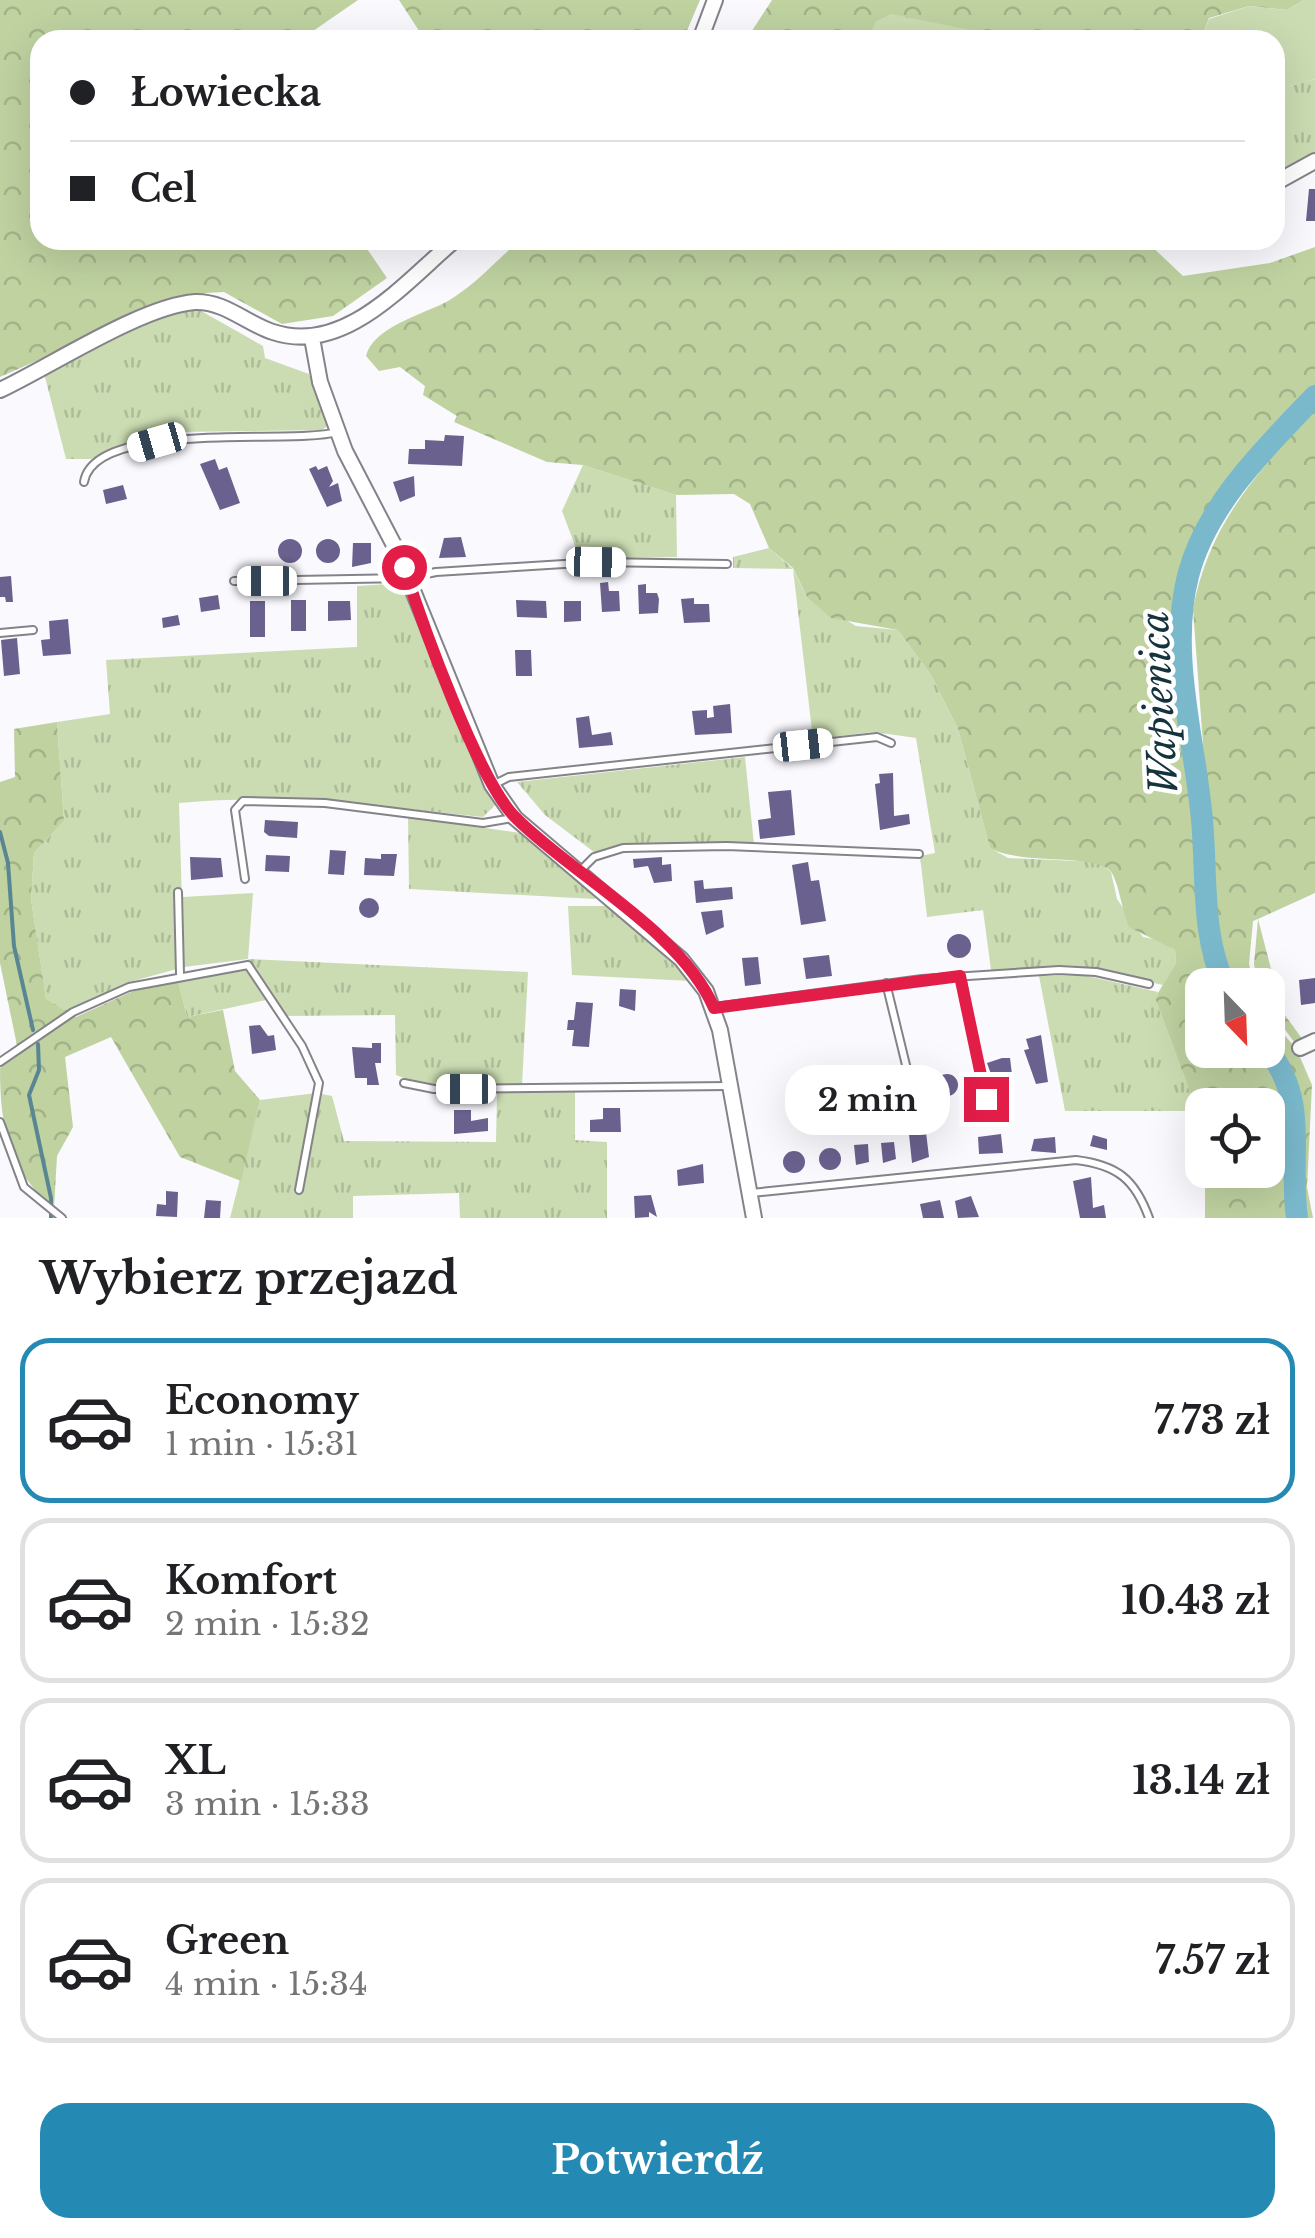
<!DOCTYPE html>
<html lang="pl">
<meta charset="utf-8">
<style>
body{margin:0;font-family:"Libre Baskerville",serif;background:#f2f2f2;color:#202124;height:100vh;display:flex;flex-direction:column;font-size:38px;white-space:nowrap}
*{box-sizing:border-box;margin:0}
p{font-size:32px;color:#757577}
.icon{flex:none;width:55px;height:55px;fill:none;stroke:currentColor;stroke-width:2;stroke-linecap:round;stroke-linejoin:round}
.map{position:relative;height:1218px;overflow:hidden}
.panel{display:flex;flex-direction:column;background:#fff;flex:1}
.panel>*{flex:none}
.top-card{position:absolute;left:30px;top:30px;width:1255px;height:220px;border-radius:30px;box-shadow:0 10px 40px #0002;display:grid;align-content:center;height:220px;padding:0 40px;background:#fff}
.needle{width:65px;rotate:157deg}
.controls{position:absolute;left:1185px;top:968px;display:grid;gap:20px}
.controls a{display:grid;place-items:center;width:100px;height:100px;border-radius:20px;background:#fff;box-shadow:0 10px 40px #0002;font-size:50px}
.end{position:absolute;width:45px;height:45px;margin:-22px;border:12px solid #e11d48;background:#fff;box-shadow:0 0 0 5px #fff}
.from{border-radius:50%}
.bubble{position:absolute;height:70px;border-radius:30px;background:#fff;box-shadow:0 10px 40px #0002;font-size:32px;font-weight:700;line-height:70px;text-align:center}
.car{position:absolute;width:30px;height:60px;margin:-30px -15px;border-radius:12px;box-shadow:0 0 8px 2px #0007;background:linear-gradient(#fff 24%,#345 0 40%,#fff 0 76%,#345 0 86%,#fff 0)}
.top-card b{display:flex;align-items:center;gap:35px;height:95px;font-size:38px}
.top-card b+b{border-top:2px solid #e0e0e0}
.top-card i{width:25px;height:25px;background:#202124}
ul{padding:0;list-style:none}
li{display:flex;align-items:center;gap:30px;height:165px;margin:0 20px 15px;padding:0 20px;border:5px solid #e0e0e0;border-radius:30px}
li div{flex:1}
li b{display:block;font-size:38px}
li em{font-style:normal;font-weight:700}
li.on{border-color:#248ab3}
li>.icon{width:90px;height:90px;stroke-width:1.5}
h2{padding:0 40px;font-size:45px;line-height:120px}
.primary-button{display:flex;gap:20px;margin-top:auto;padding:20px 40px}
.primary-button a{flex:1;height:115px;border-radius:30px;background:#248ab3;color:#fff;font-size:40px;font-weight:700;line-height:115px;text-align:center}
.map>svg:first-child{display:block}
.grass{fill:url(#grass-tufts)}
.forest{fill:url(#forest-crowns)}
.park{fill:#cbdcb2}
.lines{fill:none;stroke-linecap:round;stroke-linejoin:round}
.stream{stroke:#5a8694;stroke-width:4}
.river{stroke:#7ab9cc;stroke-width:22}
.building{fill:#6b618e}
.lane-casing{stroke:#84838a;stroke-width:10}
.street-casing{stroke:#84838a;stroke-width:18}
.lane{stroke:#fff;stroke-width:6}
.street{stroke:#fff;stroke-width:14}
.route{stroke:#e11d48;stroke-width:12}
.labels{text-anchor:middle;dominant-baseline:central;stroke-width:9;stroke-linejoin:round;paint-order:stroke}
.water-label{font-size:38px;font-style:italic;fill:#14333c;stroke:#fff}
</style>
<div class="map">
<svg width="1315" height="1218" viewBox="0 0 1315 1218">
<defs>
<pattern id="grass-tufts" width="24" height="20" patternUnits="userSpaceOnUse" patternTransform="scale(2.5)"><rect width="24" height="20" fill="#cbdcb2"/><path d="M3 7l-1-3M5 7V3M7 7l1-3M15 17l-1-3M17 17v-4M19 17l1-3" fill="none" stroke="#adbc98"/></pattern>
<pattern id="forest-crowns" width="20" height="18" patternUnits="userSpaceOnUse" patternTransform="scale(2.5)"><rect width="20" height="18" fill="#bfd2a0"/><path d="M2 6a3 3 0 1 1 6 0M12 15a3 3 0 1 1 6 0" fill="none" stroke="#a3b389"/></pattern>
</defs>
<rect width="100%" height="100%" fill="#faf9fe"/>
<!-- grass -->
<path class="grass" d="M891 13 1019 40H868L876 22Z
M1315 79V157L1275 179V90Z
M196 308 263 346 265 358 309 374 329 425 322 430 177 432 91 459H66L44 373 150 321Z
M583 465 676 495 677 557 580 559 562 511Z
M769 548 793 569 807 597 856 626 898 630 931 675 958 729 990 848 1008 858 1099 862 1111 872 1117 899 1143 937 1159 940 1175 950 1176 963 1163 985 1092 969 991 970 983 910 927 917 920 856 935 853 916 738 874 732 813 739 793 569 733 568V557Z
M404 583 496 804 483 817C381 806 281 793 179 803L184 967 126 983 67 1012 46 1000 31 899 34 853 64 821 57 722 110 714 106 660 357 647V586Z
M745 757 754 845 644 844 594 852 545 815 517 782Z
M408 817 521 833 599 895 595 899 409 889Z
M568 906H612L691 981 572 975Z
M248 959 528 972 522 1085 420 1084 396 1075 395 1015 284 1016Z
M241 967 251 974 266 1000 187 1017 178 980Z
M1083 975 1158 992 1155 998 1197 1111H1065L1039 976Z
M575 1092V1140L607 1142V1218H460L459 1193 353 1196V1218H230L260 1100 316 1093 294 1192 300 1194 322 1094 332 1096 344 1141 496 1142 497 1093Z"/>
<!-- forest -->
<path class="forest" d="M0 0H358L300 40H40V240H361L387 278 333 316 282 324 224 292 188 294 0 377Z
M399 0H700L683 40H425Z
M772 0H1304L1287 10 1249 6 1209 18 1201 40H1019L891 14 876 22 868 40H746Z
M520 240H1145L1183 276 1270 263 1315 247V385C1218 482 1160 563 1179 707 1183 742 1191 776 1194 812 1199 867 1193 935 1217 985H1202V1050H1259L1287 1101 1286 1218H1205V1170H1268V1105H1202V1154L1197 1111 1155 998 1176 963 1175 950 1129 927C1122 911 1120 888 1112 873 1100 852 1021 866 990 848L958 729 931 675 898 630 831 618 807 597 793 568 769 548 750 504 734 494 676 495 583 465 547 462 454 422 457 416 423 395 425 386 400 367 379 371 366 356C373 327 424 314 448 301 474 286 498 259 520 240Z
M1315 409V893L1258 919 1282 1011 1303 1040 1295 1043 1268 1007V985H1258L1254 964 1258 919 1253 921 1249 964 1254 985H1232L1218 947 1193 609C1209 523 1258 472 1315 409Z
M57 722 64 821 34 853 31 899 46 999 76 1017 131 992 178 980 187 1017 223 1010 235 1071 260 1100 241 1181 180 1157 111 1037 65 1057 73 1127 57 1156 54 1208C8 1170 0 1126 0 1068L19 1055 0 963V782L15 777 14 729Z
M1268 1015 1297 1050 1312 1085 1307 1187 1313 1218H1305C1297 1174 1310 1127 1297 1085 1288 1053 1268 1055 1268 1015Z"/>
<!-- park -->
<path class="park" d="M1304 0H1315V79L1275 90V40H1201L1209 19 1249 6 1287 10Z
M253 893 248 959 184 967 183 897Z"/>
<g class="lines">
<!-- stream -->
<path class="stream" d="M0 832 8 863 14 946 33 1030
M38 1044 39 1070 29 1095 51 1198V1218"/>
<!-- river -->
<path class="river" d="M1225 985C1201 937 1207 873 1202 820 1195 741 1168 654 1188 576 1206 505 1266 447 1315 396
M1268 1050C1310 1104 1288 1155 1297 1218"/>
</g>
<!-- building -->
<path class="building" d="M1309 189H1315V221H1306Z
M445 435 464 436 462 466 408 464 409 449H425V440L444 441Z
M215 459 219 470 227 467 240 503 220 510 200 464Z
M316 466 318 470 327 466 333 481 329 487 338 483 342 501 327 507 309 469Z
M414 476 415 496 400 502 393 482Z
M123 485 127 499 106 504 103 490Z
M461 537 466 557 439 558 444 538Z
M278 551a12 12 0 1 1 24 0a12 12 0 1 1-24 0Z
M316 551a12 12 0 1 1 24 0a12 12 0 1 1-24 0Z
M353 543H371V563L352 567Z
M11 576 13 602H6L5 597H0V577Z
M608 582 609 591H619L620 611 602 612 600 583Z
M646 584V593H657L659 599 658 613 639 614 638 585Z
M218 595 220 609 201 612 199 598Z
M694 598V604H709L710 622 684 623 681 599Z
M291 600H306V631H291Z
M516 600 546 601 547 618 517 617Z
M250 601H265V637H250Z
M328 601H350L351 620 328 621Z
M564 601H581V621L564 622Z
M178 615 180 625 163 628 162 618Z
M68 619 71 654 43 656 41 640 50 639 49 621Z
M17 638 20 674 4 676 1 640Z
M515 650H531L532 676H516Z
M730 704 732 733 695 735 692 711 707 710V718L714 717 713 706Z
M589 716 592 735 611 732 613 745 579 748 576 718Z
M893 773 894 816 909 814 910 824 880 830 875 784 880 783 879 774Z
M791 790 795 835 760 839 758 820 771 818 768 792Z
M265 820 298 822 297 838 269 836 264 832Z
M330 850 346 851 344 875 328 874Z
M381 854H397L394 876 364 875 365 858 381 859Z
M266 855 290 856 289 872 265 871Z
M190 857 221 858 223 877 191 880Z
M662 857V865L671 864 672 881 654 883 648 866 634 868 633 859Z
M808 862 811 881 819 880 826 921 801 925 792 865Z
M703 880 704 889 732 887 733 899 696 903 694 881Z
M359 908a10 10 0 1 1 20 0a10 10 0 1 1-20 0Z
M722 910 724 927 706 935 701 912Z
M947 946a12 12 0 1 1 24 0a12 12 0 1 1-24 0Z
M829 955 832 976 806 979 803 958Z
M758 957 761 984 745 986 742 958Z
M1315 978V1003L1301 1005 1299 980Z
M620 989 636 990 635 1011 619 1006Z
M576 1002 593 1003 589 1047 572 1046 574 1030H567L568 1020H574Z
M260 1025 268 1036 274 1035 276 1050 252 1054 249 1026Z
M1041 1035 1048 1082 1036 1084 1024 1050 1029 1049 1026 1039Z
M372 1043H381V1063H375L379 1085H367V1078H355L352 1047 372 1048Z
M1002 1058H1010L1014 1091 998 1094 987 1063Z
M936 1085a11 11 0 1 1 22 0a11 11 0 1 1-22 0Z
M877 1081 882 1111 867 1114 860 1085Z
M603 1108H620L621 1132H590V1120L603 1119Z
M454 1110H471V1121L488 1118V1131L454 1134Z
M926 1132 929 1157 912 1163 909 1134Z
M1001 1134 1003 1153 979 1154 978 1137Z
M1093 1135 1107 1139V1150L1090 1146Z
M1055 1137 1056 1153 1031 1151 1034 1139Z
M894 1142 896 1159 883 1163 881 1143Z
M868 1144 869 1162 856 1165 854 1145Z
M819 1159a11 11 0 1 1 22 0a11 11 0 1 1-22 0Z
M783 1162a11 11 0 1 1 22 0a11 11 0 1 1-22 0Z
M703 1164 704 1183 678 1186 677 1170Z
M1091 1177 1093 1208 1104 1205 1106 1218H1080L1073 1181Z
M166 1191 178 1192 177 1217 156 1216 157 1204 166 1205Z
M651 1195 657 1217 649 1212V1217L635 1218 634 1196Z
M971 1196 979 1217 958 1218 955 1201Z
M206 1200 221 1201 220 1218H204Z
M940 1200 944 1218H923L920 1204Z"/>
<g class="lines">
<defs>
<path id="lane" d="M84 482C94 419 291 445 337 432
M234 581 407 578 436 572 596 562 727 564
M0 633 33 630
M493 785 509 777 877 737 891 743
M581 870 594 857 623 848 727 846 919 854
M245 879 235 810 243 801 325 803 483 823 513 818
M178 892 180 974
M961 976 985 1099
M886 983 915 1102
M715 1007 922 979 1059 970 1096 972 1149 984
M0 1062 73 1012 129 987 248 965 302 1046 319 1083 299 1190
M404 1083 434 1089 729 1086
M0 1122 24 1187 62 1218
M751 1193 1076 1160C1117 1165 1135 1179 1149 1218"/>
<path id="street" d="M700 40 715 0
M1275 183 1315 161
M312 338 320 382 345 451 396 549 492 785 515 818 681 959 706 991 720 1030 754 1218
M0 390C51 366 142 306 195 302 225 301 247 324 273 332 345 356 405 282 455 240
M1300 1048 1315 1041"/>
</defs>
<!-- lane casing -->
<use href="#lane" class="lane-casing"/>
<!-- street casing -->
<use href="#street" class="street-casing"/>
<!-- lane -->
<use href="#lane" class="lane"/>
<!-- street -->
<use href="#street" class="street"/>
</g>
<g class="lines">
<!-- route -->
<path class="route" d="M404 567C422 623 478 781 516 818 574 876 681 931 714 1008L960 976 986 1099"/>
</g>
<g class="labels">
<!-- water labels -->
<g class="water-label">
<text transform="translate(1159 703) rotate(-93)">Wapienica</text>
</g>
</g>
</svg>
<div class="controls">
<a><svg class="needle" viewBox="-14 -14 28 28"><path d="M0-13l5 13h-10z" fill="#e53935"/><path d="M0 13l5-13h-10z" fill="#757577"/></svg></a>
<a><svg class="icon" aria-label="locate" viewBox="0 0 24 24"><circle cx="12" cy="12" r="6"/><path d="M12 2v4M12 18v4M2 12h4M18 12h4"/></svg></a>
</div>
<i class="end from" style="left:404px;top:567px"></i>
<i class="end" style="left:986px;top:1099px"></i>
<div class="bubble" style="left:785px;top:1065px;width:165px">2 min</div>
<i class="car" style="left:157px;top:442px;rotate:254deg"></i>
<i class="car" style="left:596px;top:562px;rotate:91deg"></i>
<i class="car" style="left:267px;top:581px;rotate:270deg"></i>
<i class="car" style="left:803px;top:745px;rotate:84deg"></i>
<i class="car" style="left:466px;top:1089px;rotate:270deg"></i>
<div class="top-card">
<b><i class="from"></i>Łowiecka</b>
<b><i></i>Cel</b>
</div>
</div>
<section class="panel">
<h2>Wybierz przejazd</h2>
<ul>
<li class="on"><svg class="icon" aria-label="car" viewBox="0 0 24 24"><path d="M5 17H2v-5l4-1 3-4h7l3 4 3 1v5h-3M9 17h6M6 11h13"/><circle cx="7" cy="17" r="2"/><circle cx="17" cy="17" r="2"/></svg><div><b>Economy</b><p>1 min · 15:31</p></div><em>7.73 zł</em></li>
<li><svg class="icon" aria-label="car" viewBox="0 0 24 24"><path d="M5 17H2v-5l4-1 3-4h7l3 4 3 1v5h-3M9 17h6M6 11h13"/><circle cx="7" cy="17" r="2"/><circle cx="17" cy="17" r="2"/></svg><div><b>Komfort</b><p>2 min · 15:32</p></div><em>10.43 zł</em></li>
<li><svg class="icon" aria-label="car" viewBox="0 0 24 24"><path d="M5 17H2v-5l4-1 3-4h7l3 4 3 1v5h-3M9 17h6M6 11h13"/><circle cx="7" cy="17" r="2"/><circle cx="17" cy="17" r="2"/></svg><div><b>XL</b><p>3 min · 15:33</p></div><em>13.14 zł</em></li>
<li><svg class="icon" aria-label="car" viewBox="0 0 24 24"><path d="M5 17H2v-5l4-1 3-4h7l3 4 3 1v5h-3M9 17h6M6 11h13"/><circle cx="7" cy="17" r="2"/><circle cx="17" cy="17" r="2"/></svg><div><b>Green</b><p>4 min · 15:34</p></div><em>7.57 zł</em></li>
</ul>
<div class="primary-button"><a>Potwierdź</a></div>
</section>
